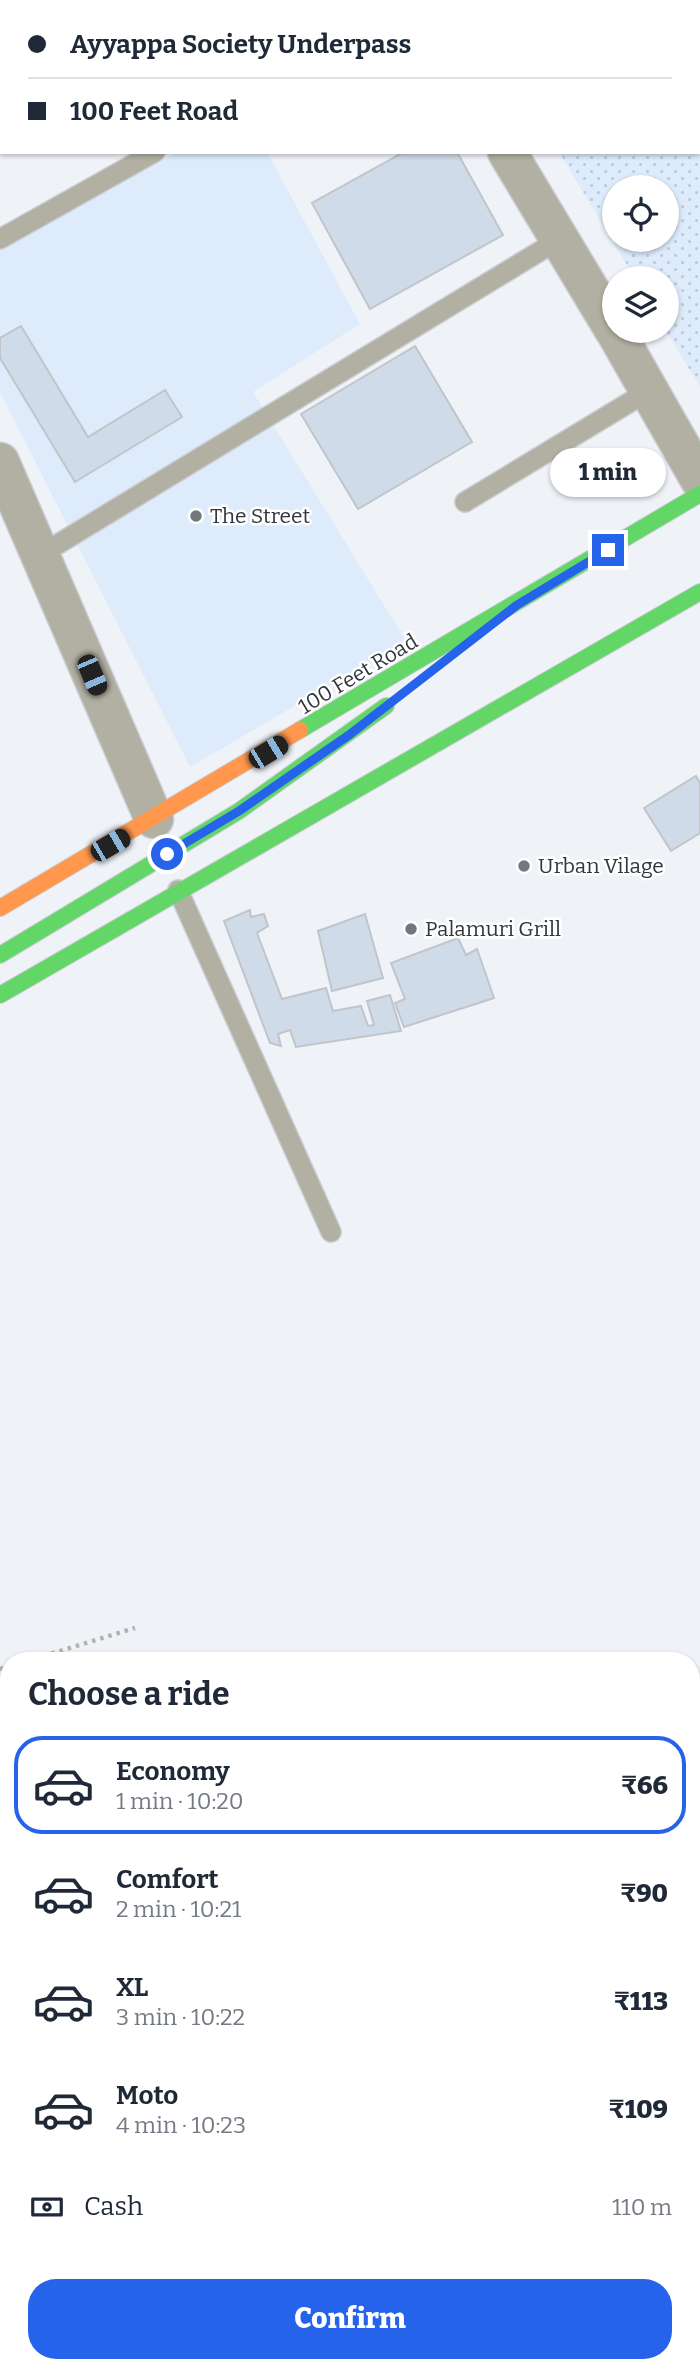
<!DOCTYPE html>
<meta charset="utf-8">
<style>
body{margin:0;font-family:Bitter,serif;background:#f6f6f7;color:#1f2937;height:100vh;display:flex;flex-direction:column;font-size:26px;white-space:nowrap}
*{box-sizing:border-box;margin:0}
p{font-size:23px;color:#747a83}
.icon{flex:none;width:38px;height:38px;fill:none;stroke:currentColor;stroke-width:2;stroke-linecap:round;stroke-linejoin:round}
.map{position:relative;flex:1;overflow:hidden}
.details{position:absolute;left:0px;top:1652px;width:700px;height:721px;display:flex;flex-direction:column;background:#fff;border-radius:28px 28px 0 0;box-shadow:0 2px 5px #0004}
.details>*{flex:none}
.banner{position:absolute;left:0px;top:0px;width:700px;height:154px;box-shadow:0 2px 5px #0004;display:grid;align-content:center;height:154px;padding:0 28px;background:#fff}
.tools{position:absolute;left:602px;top:175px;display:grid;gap:14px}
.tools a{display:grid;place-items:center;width:77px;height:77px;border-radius:50%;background:#fff;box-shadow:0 2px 5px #0004;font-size:35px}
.end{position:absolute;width:32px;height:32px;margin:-16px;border:9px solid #2563eb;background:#fff;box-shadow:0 0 0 4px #fff}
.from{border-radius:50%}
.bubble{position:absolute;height:49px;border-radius:24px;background:#fff;box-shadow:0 2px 5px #0004;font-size:23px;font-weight:800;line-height:49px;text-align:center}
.car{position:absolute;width:21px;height:42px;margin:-21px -10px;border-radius:9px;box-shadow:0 0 5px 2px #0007;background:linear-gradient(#222 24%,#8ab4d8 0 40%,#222 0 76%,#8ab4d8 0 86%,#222 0)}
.banner b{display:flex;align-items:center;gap:24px;height:66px;font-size:26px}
.banner b+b{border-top:2px solid #e0e1e3}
.banner i{width:18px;height:18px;background:#1f2937}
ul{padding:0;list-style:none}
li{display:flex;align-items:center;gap:21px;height:98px;margin:0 14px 10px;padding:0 14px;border:4px solid transparent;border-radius:28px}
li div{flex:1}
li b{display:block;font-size:26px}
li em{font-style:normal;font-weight:800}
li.on{border-color:#2563eb}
li>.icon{width:63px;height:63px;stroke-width:1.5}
h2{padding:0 28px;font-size:32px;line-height:84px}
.pay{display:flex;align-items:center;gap:18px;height:77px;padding:0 28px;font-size:26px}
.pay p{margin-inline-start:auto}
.cta{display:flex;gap:14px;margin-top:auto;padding:14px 28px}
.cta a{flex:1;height:80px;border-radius:28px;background:#2563eb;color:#fff;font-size:28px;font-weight:800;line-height:80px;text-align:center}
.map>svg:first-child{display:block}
.grass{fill:url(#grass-dots);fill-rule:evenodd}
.park{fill:#ddebfb}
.building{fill:#cfdbe8;stroke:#c1c5ca;stroke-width:2}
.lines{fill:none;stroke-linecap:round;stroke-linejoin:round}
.lane-casing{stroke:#cacdd2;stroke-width:22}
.street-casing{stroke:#cacdd2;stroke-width:41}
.fast-casing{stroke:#cacdd2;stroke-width:18}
.slow-casing{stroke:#cacdd2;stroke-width:18}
.path{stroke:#b3b2ac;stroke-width:4.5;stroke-dasharray:3.5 5;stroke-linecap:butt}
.lane{stroke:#b2b0a2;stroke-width:19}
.street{stroke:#b2b0a2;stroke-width:38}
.fast{stroke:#63d668;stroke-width:16}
.slow{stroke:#ff974d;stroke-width:16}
.route{stroke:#2563eb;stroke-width:9}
.poi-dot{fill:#74787e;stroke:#fff;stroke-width:2.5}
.labels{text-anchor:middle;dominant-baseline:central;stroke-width:5;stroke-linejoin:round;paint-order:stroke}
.poi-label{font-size:21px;fill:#31363c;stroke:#fff;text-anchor:start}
.street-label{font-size:21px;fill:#31363c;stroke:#fff}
</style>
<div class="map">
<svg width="700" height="2373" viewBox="0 0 700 2373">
<defs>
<pattern id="grass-dots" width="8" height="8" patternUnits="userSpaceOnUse" patternTransform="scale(1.75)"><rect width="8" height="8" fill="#ddebfb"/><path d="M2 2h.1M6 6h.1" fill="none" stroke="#becad8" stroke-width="1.8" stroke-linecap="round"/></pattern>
</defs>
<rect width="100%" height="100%" fill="#eff3f8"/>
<!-- grass -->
<path class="grass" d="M468 0H700V387L666 331 667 278H635L559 152H698V2ZM614 187H667V240H614Z"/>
<!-- park -->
<path class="park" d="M177 152H267L360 324 253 392 406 641 190 767 0 392V250Z"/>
<!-- building -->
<path class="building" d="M404 152H457L503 235 370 309 312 203Z
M21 326 88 437 165 390 182 417 75 482 0 358V338Z
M415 346 472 442 358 509 301 414Z
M696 776 700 783V833L671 851 644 808Z
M250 910 251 917 264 914 268 926 257 933 282 999 326 988 333 1011 361 1006 368 1026 374 1025 367 1001 390 995 401 1031 296 1047 290 1030 278 1034 281 1046 270 1043 224 921Z
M365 914 383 978 332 991 318 931Z
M458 938 466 955 477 949 494 998 404 1027 395 1003 405 999 391 963Z
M691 2251H700V2347H691Z
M0 2279 9 2280 7 2373H0Z
M139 2364H361L360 2373H138Z
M381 2364H433L432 2373H381Z
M537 2364H586L536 2373Z"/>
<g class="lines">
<defs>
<path id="lane" d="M0 239 155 152
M465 502 650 390
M40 555 560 239
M178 890 331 1232"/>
<path id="street" d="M416 0 417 2
M507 152 614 330
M615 331 700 480
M0 462 154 819"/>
<path id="fast" d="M300 730 700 494
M0 955 239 811 386 706
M0 995 700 592"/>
<path id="slow" d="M0 908 300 730"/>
</defs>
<!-- lane casing -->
<use href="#lane" class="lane-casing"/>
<!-- street casing -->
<use href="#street" class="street-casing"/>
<!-- fast casing -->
<use href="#fast" class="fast-casing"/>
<!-- slow casing -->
<use href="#slow" class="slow-casing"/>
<!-- path -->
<path class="path" d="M27 1661 135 1628
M0 1669 9 1666"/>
<!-- lane -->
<use href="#lane" class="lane"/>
<!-- street -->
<use href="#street" class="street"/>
<!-- fast -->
<use href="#fast" class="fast"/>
<!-- slow -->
<use href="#slow" class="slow"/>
</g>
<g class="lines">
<!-- route -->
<path class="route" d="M167 854 239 811 349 735 517 605 608 550"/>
</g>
<!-- markers -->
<g class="poi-dot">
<circle cx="196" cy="516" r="7"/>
<circle cx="524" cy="866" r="7"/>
<circle cx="411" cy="929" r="7"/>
</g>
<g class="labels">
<!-- poi labels -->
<g class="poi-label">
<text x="210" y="516">The Street</text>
<text x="538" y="866">Urban Vilage</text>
<text x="425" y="929">Palamuri Grill</text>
</g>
<!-- street labels -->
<g class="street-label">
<text transform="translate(358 674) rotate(-31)">100 Feet Road</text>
</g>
</g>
</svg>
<div class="tools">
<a><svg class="icon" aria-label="locate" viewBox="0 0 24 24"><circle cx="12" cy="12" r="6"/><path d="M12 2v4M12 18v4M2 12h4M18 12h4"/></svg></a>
<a><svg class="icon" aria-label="layers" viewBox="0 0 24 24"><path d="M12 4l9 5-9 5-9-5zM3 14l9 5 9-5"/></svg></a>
</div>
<i class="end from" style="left:167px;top:854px"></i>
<i class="end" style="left:608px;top:550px"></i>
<div class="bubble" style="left:550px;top:448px;width:116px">1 min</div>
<i class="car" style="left:92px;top:675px;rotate:157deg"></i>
<i class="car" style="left:268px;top:752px;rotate:59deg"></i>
<i class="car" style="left:110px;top:845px;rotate:60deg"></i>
<div class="banner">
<b><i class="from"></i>Ayyappa Society Underpass</b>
<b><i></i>100 Feet Road</b>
</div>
<section class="details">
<h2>Choose a ride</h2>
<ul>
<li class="on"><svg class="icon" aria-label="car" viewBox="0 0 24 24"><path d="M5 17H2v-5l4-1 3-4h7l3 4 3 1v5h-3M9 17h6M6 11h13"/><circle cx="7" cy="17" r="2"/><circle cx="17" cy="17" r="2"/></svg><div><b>Economy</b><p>1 min · 10:20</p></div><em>₹66</em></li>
<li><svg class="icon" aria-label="car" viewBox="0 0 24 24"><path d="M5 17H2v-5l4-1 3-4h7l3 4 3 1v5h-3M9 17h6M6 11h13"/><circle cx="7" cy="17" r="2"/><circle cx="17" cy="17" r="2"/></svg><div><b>Comfort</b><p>2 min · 10:21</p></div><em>₹90</em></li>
<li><svg class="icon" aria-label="car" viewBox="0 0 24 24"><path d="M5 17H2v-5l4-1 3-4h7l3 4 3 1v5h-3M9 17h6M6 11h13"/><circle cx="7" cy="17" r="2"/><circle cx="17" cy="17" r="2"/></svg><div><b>XL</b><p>3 min · 10:22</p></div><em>₹113</em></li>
<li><svg class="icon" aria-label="car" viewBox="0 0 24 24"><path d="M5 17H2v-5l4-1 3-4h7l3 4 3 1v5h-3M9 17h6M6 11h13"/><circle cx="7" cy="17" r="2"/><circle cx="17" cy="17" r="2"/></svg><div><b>Moto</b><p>4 min · 10:23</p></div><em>₹109</em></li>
</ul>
<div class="pay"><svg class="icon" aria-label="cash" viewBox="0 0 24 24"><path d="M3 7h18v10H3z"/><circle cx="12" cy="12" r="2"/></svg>Cash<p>110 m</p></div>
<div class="cta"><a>Confirm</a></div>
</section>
</div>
